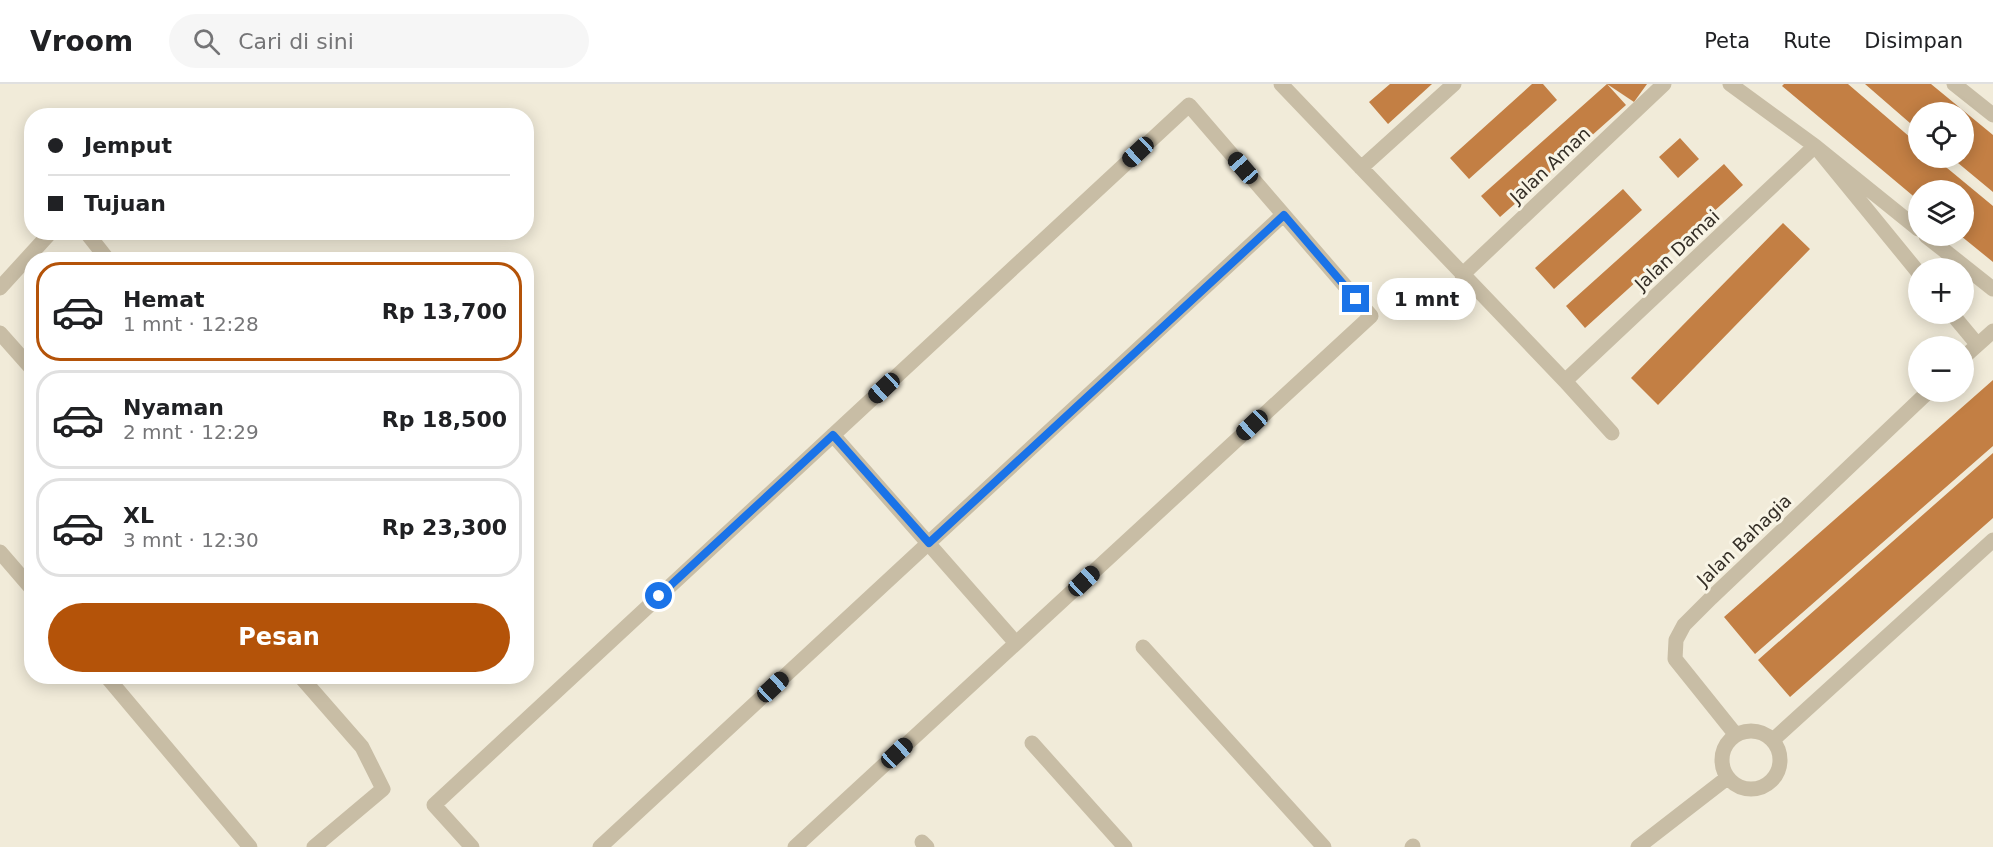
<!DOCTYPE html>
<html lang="id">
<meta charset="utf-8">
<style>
body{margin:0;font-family:"DejaVu Sans",sans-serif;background:#f6f6f6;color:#202124;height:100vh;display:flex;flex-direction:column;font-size:22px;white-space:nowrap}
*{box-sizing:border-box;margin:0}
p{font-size:20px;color:#757577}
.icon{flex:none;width:33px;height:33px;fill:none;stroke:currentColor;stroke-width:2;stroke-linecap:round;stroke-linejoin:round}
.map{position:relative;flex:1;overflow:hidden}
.sheet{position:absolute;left:24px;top:168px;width:510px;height:432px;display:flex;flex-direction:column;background:#fff;border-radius:24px;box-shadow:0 3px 15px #0003}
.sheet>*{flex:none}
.hud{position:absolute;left:24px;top:24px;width:510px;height:132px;border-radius:24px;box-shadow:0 3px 15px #0003;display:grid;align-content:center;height:132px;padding:0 24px;background:#fff}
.buttons{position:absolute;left:1908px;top:18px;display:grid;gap:12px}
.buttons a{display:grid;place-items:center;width:66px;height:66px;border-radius:50%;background:#fff;box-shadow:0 3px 15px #0003;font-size:30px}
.end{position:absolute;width:27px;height:27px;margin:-14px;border:8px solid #1a73e8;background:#fff;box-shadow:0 0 0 3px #fff}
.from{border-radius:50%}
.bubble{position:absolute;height:42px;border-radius:21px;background:#fff;box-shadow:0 3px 15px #0003;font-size:20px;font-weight:700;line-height:42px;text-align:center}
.car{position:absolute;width:18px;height:36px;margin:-18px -9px;border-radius:8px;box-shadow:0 0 4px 2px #0007;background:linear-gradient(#222 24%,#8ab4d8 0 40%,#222 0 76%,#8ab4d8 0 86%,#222 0)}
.hud b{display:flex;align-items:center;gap:21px;height:57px;font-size:22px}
.hud b+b{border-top:2px solid #e0e0e0}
.hud i{width:15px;height:15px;background:#202124}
ul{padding:10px 0 0;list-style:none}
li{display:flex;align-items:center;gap:18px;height:99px;margin:0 12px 9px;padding:0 12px;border:3px solid #e0e0e0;border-radius:24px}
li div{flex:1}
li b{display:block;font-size:22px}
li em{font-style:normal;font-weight:700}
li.current{border-color:#b45309}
li>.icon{width:54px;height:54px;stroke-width:1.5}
.primary-button{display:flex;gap:12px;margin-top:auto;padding:12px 24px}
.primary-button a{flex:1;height:69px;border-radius:36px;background:#b45309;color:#fff;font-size:24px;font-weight:700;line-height:69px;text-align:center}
header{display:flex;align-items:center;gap:36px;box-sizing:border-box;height:84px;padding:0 30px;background:#fff;border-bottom:2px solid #e0e0e0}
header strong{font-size:28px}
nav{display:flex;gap:33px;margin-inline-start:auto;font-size:21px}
.search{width:420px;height:54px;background:#f6f6f6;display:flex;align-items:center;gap:15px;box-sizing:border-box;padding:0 21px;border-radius:33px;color:#757577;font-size:22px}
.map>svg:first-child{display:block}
.building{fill:#c37f44}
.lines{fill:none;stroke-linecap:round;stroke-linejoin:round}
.minor{stroke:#c8bda5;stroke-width:15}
.route{stroke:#1a73e8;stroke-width:8}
.labels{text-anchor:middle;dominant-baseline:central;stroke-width:6;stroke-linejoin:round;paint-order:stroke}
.street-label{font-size:18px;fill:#342e26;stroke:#f8f4e5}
</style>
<header>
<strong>Vroom</strong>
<div class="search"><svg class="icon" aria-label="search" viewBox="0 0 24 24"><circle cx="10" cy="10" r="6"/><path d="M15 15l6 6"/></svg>Cari di sini</div>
<nav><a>Peta</a><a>Rute</a><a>Disimpan</a></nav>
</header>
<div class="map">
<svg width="1993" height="763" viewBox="0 0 1993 763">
<rect width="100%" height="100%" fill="#f1ebd9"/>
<!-- building -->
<path class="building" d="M1390 0H1432L1388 40 1369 18Z
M1532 0H1543L1557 16 1469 95 1450 74Z
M1607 0H1647L1634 18Z
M1607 0 1626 21 1500 133 1481 112Z
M1784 0H1848L1918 60V74H1935L1993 122V178L1961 152H1964V106H1918V116L1782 2Z
M1865 0H1931L1993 51V108L1952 74H1964V28H1918V46Z
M1680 54 1699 75 1678 94 1659 73Z
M1724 80 1743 101 1585 244 1566 222Z
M1623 105 1642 126 1554 205 1535 184Z
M1783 139 1810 165 1658 321 1631 294Z
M1993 296V362L1755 570 1724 533Z
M1993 369V434L1790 613 1758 576Z"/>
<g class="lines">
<!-- minor -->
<path class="minor" d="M1281 0 1565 297 1612 349
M1730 0 1815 62 1918 145
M1954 0 1993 31
M1361 84 1454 0
M86 148 108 176
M1926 152 1993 205
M1462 191 1664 0
M0 204 51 148
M1952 230 1977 260
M0 249 32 285
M1964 273 1993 247
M1565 297 1815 62 1918 188
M833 351 1016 559
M0 468 32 505
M1143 563 1324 763
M106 592 250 763
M300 592 362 663 383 705 314 763
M1722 676a29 29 0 1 1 58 0a29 29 0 1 1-58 0Z
M1736 651 1675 575 1676 556 1684 541 1711 514 1928 308
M1773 656 1993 456
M1032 659 1125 763
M922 758 927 763
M472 763 434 721 1189 21 1371 232 795 763
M600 763 1283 131
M1412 763 1413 762
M1638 763 1727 694"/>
</g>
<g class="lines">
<!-- route -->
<path class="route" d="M659 512 833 351 929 459 1284 131 1356 215"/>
</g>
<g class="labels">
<!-- street labels -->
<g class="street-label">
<text transform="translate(1550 81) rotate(-43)">Jalan Aman</text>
<text transform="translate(1677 166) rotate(-43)">Jalan Damai</text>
<text transform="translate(1744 456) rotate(-44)">Jalan Bahagia</text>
</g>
</g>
</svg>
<div class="buttons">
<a><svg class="icon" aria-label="locate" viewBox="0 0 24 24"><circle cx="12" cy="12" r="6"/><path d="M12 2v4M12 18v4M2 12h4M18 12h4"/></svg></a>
<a><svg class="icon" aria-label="layers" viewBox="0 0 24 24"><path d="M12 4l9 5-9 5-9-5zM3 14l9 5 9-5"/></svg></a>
<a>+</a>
<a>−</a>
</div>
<i class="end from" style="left:659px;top:512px"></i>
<i class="end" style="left:1356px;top:215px"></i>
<div class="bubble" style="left:1377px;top:194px;width:99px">1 mnt</div>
<i class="car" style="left:1138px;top:68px;rotate:227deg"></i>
<i class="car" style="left:1243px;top:84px;rotate:319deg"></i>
<i class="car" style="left:884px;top:304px;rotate:227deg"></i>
<i class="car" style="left:1252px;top:341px;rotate:227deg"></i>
<i class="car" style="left:1084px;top:497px;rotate:47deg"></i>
<i class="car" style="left:773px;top:603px;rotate:47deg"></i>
<i class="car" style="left:897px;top:669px;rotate:47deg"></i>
<div class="hud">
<b><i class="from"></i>Jemput</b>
<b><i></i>Tujuan</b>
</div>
<section class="sheet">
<ul>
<li class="current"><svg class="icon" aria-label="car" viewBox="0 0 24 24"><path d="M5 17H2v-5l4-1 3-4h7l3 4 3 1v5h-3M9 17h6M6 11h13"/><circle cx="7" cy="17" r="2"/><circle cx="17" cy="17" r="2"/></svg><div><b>Hemat</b><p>1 mnt · 12:28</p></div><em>Rp 13,700</em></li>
<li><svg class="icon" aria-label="car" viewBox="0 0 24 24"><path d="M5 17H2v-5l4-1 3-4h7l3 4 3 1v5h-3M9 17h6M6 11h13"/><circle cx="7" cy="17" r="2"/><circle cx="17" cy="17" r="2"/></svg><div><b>Nyaman</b><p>2 mnt · 12:29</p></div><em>Rp 18,500</em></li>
<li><svg class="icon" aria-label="car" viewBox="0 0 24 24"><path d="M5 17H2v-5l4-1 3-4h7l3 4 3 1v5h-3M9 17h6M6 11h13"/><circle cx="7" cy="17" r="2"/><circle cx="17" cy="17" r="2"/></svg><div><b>XL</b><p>3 mnt · 12:30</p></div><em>Rp 23,300</em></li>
</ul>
<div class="primary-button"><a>Pesan</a></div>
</section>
</div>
